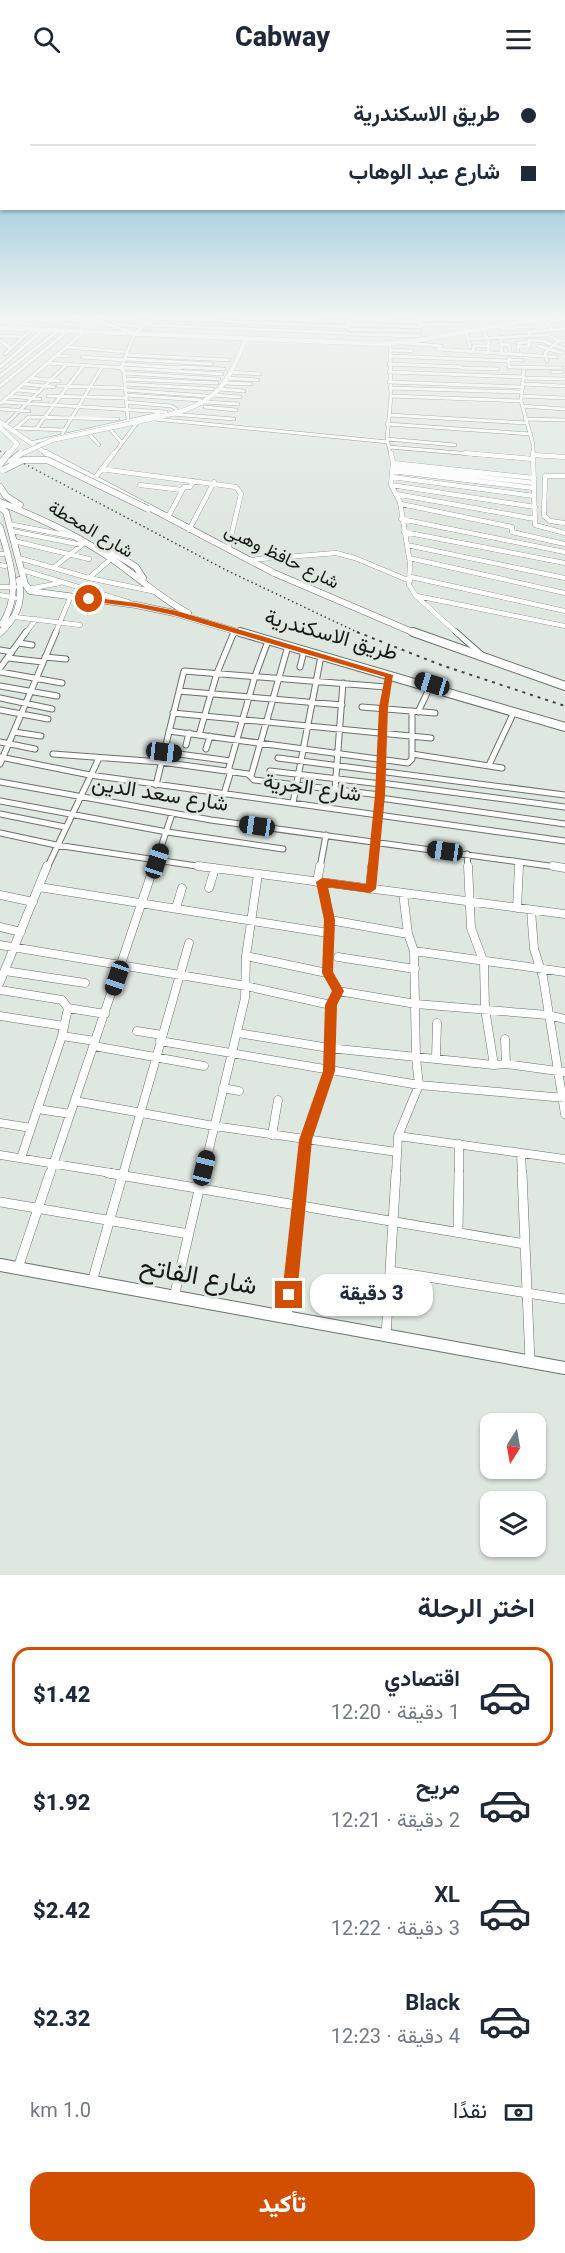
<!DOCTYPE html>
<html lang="ar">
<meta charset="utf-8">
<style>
body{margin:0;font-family:Georgia,Vazirmatn,serif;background:#f6f6f7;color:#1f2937;direction:rtl;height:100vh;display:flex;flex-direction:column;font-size:22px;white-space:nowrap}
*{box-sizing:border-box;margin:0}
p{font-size:20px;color:#747a83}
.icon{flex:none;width:33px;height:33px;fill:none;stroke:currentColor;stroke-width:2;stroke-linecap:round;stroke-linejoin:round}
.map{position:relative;height:1497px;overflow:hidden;direction:ltr}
.panel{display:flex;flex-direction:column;background:#fff;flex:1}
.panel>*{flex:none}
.banner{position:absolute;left:0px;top:0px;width:566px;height:132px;box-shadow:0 2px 4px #0004;direction:rtl;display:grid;align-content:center;height:132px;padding:0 30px;background:#fff}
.needle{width:39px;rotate:191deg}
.tools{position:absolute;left:480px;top:1335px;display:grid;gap:12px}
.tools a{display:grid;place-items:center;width:66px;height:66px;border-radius:12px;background:#fff;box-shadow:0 2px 4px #0004;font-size:30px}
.end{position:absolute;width:27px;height:27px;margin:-14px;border:8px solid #d24e00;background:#fff;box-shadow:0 0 0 3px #fff}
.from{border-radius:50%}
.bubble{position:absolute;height:42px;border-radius:18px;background:#fff;box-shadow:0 2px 4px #0004;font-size:20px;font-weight:800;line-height:42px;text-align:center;direction:rtl}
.car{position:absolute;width:18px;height:36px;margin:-18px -9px;border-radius:8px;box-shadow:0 0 4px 2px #0007;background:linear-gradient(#222 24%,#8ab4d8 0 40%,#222 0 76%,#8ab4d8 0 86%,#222 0)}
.banner b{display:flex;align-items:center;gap:21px;height:57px;font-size:22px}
.banner b+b{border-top:2px solid #e0e1e3}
.banner i{width:15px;height:15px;background:#1f2937}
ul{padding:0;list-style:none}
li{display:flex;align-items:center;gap:18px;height:99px;margin:0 12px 9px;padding:0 18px;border:3px solid transparent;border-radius:18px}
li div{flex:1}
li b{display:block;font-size:22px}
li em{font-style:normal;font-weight:800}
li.selected{border-color:#d24e00}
li>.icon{width:54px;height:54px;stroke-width:1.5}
h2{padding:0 30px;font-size:27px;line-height:72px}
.pay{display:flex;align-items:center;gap:15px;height:66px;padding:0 30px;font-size:22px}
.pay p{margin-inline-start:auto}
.action{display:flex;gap:12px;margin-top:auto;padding:12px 30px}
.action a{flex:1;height:69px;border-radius:18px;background:#d24e00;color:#fff;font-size:24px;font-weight:800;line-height:69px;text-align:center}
header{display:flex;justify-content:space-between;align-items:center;height:78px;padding:0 30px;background:#fff;font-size:27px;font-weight:800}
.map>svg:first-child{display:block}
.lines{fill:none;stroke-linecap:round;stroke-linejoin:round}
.minor-far4-casing{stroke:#6a716c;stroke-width:4}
.minor-far3-casing{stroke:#6a716c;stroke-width:5}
.minor-far2-casing{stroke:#6a716c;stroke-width:7}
.minor-far1-casing{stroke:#6a716c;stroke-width:9}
.minor-casing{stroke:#6a716c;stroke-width:10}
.tertiary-casing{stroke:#6a716c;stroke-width:14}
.secondary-far2-casing{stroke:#6a716c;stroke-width:5}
.secondary-far1-casing{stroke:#6a716c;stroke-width:7}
.secondary-casing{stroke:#6a716c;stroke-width:10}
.minor-far4{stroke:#fff;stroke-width:3}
.minor-far3{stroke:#fff;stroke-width:4.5}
.minor-far2{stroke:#fff;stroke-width:5}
.minor-far1{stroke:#fff;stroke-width:8}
.minor{stroke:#fff;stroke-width:9}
.tertiary{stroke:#fff;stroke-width:12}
.secondary-far2{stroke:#fff;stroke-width:4.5}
.secondary-far1{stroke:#fff;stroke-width:6}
.secondary{stroke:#fff;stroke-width:8}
.rail-far1{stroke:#404441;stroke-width:1.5;stroke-dasharray:1.5 3;stroke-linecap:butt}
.rail{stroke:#404441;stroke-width:2;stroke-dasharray:3 5;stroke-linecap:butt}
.secondary-bridge-far1-casing{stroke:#6a716c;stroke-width:5;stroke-linecap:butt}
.secondary-bridge-casing{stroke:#6a716c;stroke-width:7;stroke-linecap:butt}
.secondary-bridge-far1{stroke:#fff;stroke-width:4.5}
.secondary-bridge{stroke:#fff;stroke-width:6}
.route{fill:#d24e00}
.labels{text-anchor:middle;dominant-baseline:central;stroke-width:6;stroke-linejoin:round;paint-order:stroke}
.far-street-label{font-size:18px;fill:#161917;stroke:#dfe7e1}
.street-label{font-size:21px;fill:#161917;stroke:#dfe7e1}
.near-street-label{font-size:26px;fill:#161917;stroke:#dfe7e1}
</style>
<header><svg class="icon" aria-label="menu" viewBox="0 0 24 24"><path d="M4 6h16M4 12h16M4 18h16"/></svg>Cabway<svg class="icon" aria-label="search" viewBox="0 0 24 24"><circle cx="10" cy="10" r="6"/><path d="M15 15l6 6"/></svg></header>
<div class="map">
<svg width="565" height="1497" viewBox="0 0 565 1497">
<rect width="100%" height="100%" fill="#dfe7e1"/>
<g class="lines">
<defs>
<path id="minor-far4" d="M64 240 60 246 73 247
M87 240 135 255
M150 240 349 249
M258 240 350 244
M542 240 553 252
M555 240 565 249
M19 241 48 242
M63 241 78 243
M116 241 147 244
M350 241 420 244
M420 242 510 241
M463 243 470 269
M116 246 141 249
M349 246 420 249
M148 247 348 255
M420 247 464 246
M502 247V251H514
M514 249H531
M483 250 489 266 488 275
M348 251 420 253
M348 256 420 258
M0 258 23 259
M530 258 547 257 559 263
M501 259 502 276
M468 261 529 258 528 254 565 251
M0 262 11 271
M403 265 441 268
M517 265 528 264
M390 266 391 318 387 361 391 377
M501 266 509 267 510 273
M539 268 562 275
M67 269 128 274
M437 271 556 279
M390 272 412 273
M473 273 474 268H489
M518 273V268L529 269V262L543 263 565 271
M5 276 32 251
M126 277 229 282
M57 278H69
M390 278 508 283
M82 279 124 282
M509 280V289L561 290
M125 281 212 286
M509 282H522
M547 283 545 275 557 264 565 262
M47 285 222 296
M123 286 180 290
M389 286 461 289
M0 289 44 251
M180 289 224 291
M461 290 498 291
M524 290 521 323 533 366V377
M229 294 260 296
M389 294 524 299
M552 294H562
M124 295 219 301
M0 298 59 252
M30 300 59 303
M226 300 258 302
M524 300 565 301
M124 301 217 305
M389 304 523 309
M224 305 251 306
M23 306 54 309
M125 306 213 311
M523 306 565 308
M0 308 69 252
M58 308 125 310
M390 310 522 314
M219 311 244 313
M17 312 39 314
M125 312 207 318
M126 317 200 322
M213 317 240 319
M9 318 40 321
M48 318 126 320
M391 318 521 323
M521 318 565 320
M3 324 166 334
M126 324 171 328 176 331
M204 324 238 326
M1 325 85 253
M522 328 565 331
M205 329 236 332
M0 331 29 333
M171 336 234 341
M389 337 527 345
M155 341 388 364
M525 341 565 342
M128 342 124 294 121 290 135 255 147 245
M387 346 531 356
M4 348 66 287
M15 350 65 352
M16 350 29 339 118 341
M36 351 83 288
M110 351 122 365
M62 356 102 289
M89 356 99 367
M387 361 455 367
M30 365 159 336
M389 369 483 377
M113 377 137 345"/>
<path id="minor-far3" d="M391 375 393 384 391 407 400 424 410 485 409 507 416 518 458 556
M465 375 533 381
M533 375 535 447 565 455
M533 377 565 379
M393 385 534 400
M393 389 534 405
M101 391 236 409 241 416 228 471
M392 393 534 410
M565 398H545L544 438 550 443 565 445
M392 399 534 418
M95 400 114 375
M140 407 182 412
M391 407 535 429
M396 416 535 441
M401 426 512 449V454L565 466
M168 439 184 409H190L194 403
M401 441 565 474
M9 446 75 459
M189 452 214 404
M12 453 82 467
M404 454 565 485
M14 463 89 481
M407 467 565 500
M0 476H3
M19 480 89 500 156 514
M409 480 565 515
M249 482 336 475 355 480 410 503
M0 487 5 488
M53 490 83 466
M22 492 128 524
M411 499 565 533
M89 500 112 480
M0 509H15
M28 511 60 505
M0 517 15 520
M417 518 565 548
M15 539 80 547
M25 556 36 541
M55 556 70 520
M234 556 235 553"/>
<path id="minor-far2" d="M456 554 482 577
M19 565 32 567
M0 572 12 574
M45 579 66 581
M8 580 43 584
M300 589 304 573
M0 590 26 554
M0 594 62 605
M0 608 57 618
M179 613 342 627
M0 620 52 631
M362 629 435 635
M0 632 48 641
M418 634 430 609
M173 635 431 660
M169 653 408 685 412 681V633
M14 654 41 658
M199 657 217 595 234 554
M0 664 35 671
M186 667 189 655
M206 671 210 658
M164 674 231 683
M53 676 161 684 248 696 254 702 380 717
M412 676 502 690
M0 679 90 697 565 763
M278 680 565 717
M0 686 56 554
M489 687 514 634
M228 693 255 598 268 563
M270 693 381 706
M251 698 288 568
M0 704 211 742 564 790
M381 705 565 729
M156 707 184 593 386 609
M335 712 343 605
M224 716 231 693
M380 720 565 746
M0 723 167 754 283 771
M293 725 321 578
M0 736 65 749
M0 755 56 767 210 790
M467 776 468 790
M47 790 99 680
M154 790 172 736
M320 790 326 757
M372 790 380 717 383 631 389 597
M519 790V784"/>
<path id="minor-far1" d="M198 788 565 836
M468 788 471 850 484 885 485 931 494 987
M553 788 565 790
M317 804 320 788
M39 809 328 855
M209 810 215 790
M370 811 372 788
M0 817 33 824
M176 830 182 810
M517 830 519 788
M531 832 534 871 543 899 565 1036
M330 842 408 856
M0 849 21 854
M0 867 246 908 331 927
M414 873 565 894
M246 878 327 895
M338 879 415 891
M5 893 85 905
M0 904 47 788
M0 912 62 922 68 930
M338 913 416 926 548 937 565 941
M68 930 105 936
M0 938 64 948
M137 953 162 957
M238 955 329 970 494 987 506 986 565 994
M62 958 95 963
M505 961 506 986
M160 963 419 1007 565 1020
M94 968 204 988
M436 980 437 945
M223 1010 239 1013
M75 1023 214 1048 397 1074
M38 1031 70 1036
M0 1045 31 1050
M272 1057 278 1022
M398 1058 565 1081
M521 1075 522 1096
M0 1077 117 1096
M21 1080 62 958 68 930
M50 1096 154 788
M123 1096 189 865
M203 1096 245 920 246 878 258 796
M302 1096 306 1062 329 993 331 927 338 913 327 895 330 842 322 804
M396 1096 398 1058 419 1007 416 980 414 873 408 856 403 815
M459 1096V1066"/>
<path id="minor" d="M108 1095 525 1166
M522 1095 530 1283
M0 1124 189 1156
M458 1154 459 1095
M18 1190 50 1095
M390 1193 565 1221
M92 1204 123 1095
M174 1219 203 1095
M287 1240 302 1095
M386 1258 396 1095"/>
<path id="tertiary" d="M0 1187 565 1290"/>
<path id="secondary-far2" d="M0 250 382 266 420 262 543 240
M0 344 49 377
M132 345C161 338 198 334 219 311 232 297 238 278 246 261"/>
<path id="secondary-far1" d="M46 375 274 495 417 556
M0 409 6 418 20 427
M0 424C39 440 77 457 112 481 138 499 160 520 188 535
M0 429 6 434 25 506 30 513 136 527 174 535 245 556
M0 449C9 482 23 514 2 546
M107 471 136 489 143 500
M0 555C17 539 23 525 19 502"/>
<path id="secondary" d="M240 554 565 649
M413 554 565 608"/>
</defs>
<!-- minor-far4 casing -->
<use href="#minor-far4" class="minor-far4-casing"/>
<!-- minor-far3 casing -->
<use href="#minor-far3" class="minor-far3-casing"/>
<!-- minor-far2 casing -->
<use href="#minor-far2" class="minor-far2-casing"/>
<!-- minor-far1 casing -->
<use href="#minor-far1" class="minor-far1-casing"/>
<!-- minor casing -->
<use href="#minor" class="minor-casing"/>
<!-- tertiary casing -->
<use href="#tertiary" class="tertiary-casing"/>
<!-- secondary-far2 casing -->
<use href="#secondary-far2" class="secondary-far2-casing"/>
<!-- secondary-far1 casing -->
<use href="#secondary-far1" class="secondary-far1-casing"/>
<!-- secondary casing -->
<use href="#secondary" class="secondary-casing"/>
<!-- minor-far4 -->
<use href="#minor-far4" class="minor-far4"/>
<!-- minor-far3 -->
<use href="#minor-far3" class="minor-far3"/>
<!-- minor-far2 -->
<use href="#minor-far2" class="minor-far2"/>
<!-- minor-far1 -->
<use href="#minor-far1" class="minor-far1"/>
<!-- minor -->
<use href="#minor" class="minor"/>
<!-- tertiary -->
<use href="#tertiary" class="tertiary"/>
<!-- secondary-far2 -->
<use href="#secondary-far2" class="secondary-far2"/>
<!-- secondary-far1 -->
<use href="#secondary-far1" class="secondary-far1"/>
<!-- secondary -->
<use href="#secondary" class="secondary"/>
<!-- rail-far1 -->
<path class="rail-far1" d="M0 373 228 493 361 556"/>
<!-- rail -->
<path class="rail" d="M357 554 441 587 565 628"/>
<defs>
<path id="secondary-bridge-far1" d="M0 349 17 366 8 377
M19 377 52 362 132 345"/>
<path id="secondary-bridge" d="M11 383 21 375
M0 386 9 375
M3 392 23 382H47L148 431"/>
</defs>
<!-- secondary-bridge-far1 casing -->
<use href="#secondary-bridge-far1" class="secondary-bridge-far1-casing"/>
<!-- secondary-bridge casing -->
<use href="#secondary-bridge" class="secondary-bridge-casing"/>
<!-- secondary-bridge-far1 -->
<use href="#secondary-bridge-far1" class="secondary-bridge-far1"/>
<!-- secondary-bridge -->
<use href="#secondary-bridge" class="secondary-bridge"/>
</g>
<!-- sky -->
<linearGradient id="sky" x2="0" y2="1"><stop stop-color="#5baaca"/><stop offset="0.53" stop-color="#f1f4f2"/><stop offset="1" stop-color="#f1f4f2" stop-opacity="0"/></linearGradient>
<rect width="565" height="449" fill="url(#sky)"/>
<!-- route -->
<path class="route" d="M89 519 136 525 177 533 393 597 388 629 385 717 376 811 370 815 328 809 335 842 333 894 344 913 337 927 335 993 312 1062 297 1217 294 1222 289 1224 284 1222 282 1217 299 1062 323 993 325 927 332 913 322 895 324 842 316 804 322 800 366 806 375 717 379 629 385 599 173 537 136 529 86 523Z"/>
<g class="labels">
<!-- far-street labels -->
<g class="far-street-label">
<text transform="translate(90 453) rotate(30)">شارع المحطة</text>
<text transform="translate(281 480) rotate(26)">شارع حافظ وهبى</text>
</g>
<!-- street labels -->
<g class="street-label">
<text transform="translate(331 558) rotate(16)">طريق الاسكندرية</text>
<text transform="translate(312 711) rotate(8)">شارع الحرية</text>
<text transform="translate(160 717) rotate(9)">شارع سعد الدين</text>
</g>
<!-- near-street labels -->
<g class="near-street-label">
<text transform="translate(198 1200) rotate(10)">شارع الفاتح</text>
</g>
</g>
</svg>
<div class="tools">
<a><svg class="needle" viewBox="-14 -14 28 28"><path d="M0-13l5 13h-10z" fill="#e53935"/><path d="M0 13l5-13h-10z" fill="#747a83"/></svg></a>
<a><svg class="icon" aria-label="layers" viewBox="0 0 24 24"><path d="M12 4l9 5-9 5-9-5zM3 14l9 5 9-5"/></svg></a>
</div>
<i class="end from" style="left:89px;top:521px"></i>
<i class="end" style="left:289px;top:1217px"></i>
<div class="bubble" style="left:310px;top:1196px;width:123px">3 دقيقة</div>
<i class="car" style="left:432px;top:606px;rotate:287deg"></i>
<i class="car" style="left:164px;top:674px;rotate:97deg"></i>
<i class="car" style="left:257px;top:748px;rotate:278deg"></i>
<i class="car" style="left:445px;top:773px;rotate:278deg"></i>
<i class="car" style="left:157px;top:783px;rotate:18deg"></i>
<i class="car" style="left:117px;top:900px;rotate:199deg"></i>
<i class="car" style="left:204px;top:1090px;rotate:14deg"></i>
<div class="banner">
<b><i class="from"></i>طريق الاسكندرية</b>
<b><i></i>شارع عبد الوهاب</b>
</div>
</div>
<section class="panel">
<h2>اختر الرحلة</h2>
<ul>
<li class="selected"><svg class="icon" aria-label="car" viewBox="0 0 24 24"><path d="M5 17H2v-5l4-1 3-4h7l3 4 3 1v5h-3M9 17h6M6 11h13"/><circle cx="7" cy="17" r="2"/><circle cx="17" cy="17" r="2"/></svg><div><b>اقتصادي</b><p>1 دقيقة · 12:20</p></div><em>$1.42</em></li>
<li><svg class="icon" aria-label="car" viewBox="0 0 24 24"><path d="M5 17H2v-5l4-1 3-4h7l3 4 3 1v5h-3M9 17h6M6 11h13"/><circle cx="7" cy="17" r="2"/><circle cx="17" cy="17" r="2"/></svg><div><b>مريح</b><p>2 دقيقة · 12:21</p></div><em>$1.92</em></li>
<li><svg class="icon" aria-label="car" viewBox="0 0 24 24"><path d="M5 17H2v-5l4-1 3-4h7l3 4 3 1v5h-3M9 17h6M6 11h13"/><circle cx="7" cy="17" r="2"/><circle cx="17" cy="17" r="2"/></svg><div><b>XL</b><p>3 دقيقة · 12:22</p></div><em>$2.42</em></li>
<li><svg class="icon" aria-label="car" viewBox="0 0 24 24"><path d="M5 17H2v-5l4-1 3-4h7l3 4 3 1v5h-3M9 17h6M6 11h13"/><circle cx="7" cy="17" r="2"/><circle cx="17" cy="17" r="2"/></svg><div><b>Black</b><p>4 دقيقة · 12:23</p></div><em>$2.32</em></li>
</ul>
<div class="pay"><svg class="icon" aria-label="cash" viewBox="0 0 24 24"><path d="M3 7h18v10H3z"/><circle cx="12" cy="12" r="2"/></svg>نقدًا<p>1.0 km</p></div>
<div class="action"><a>تأكيد</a></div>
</section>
